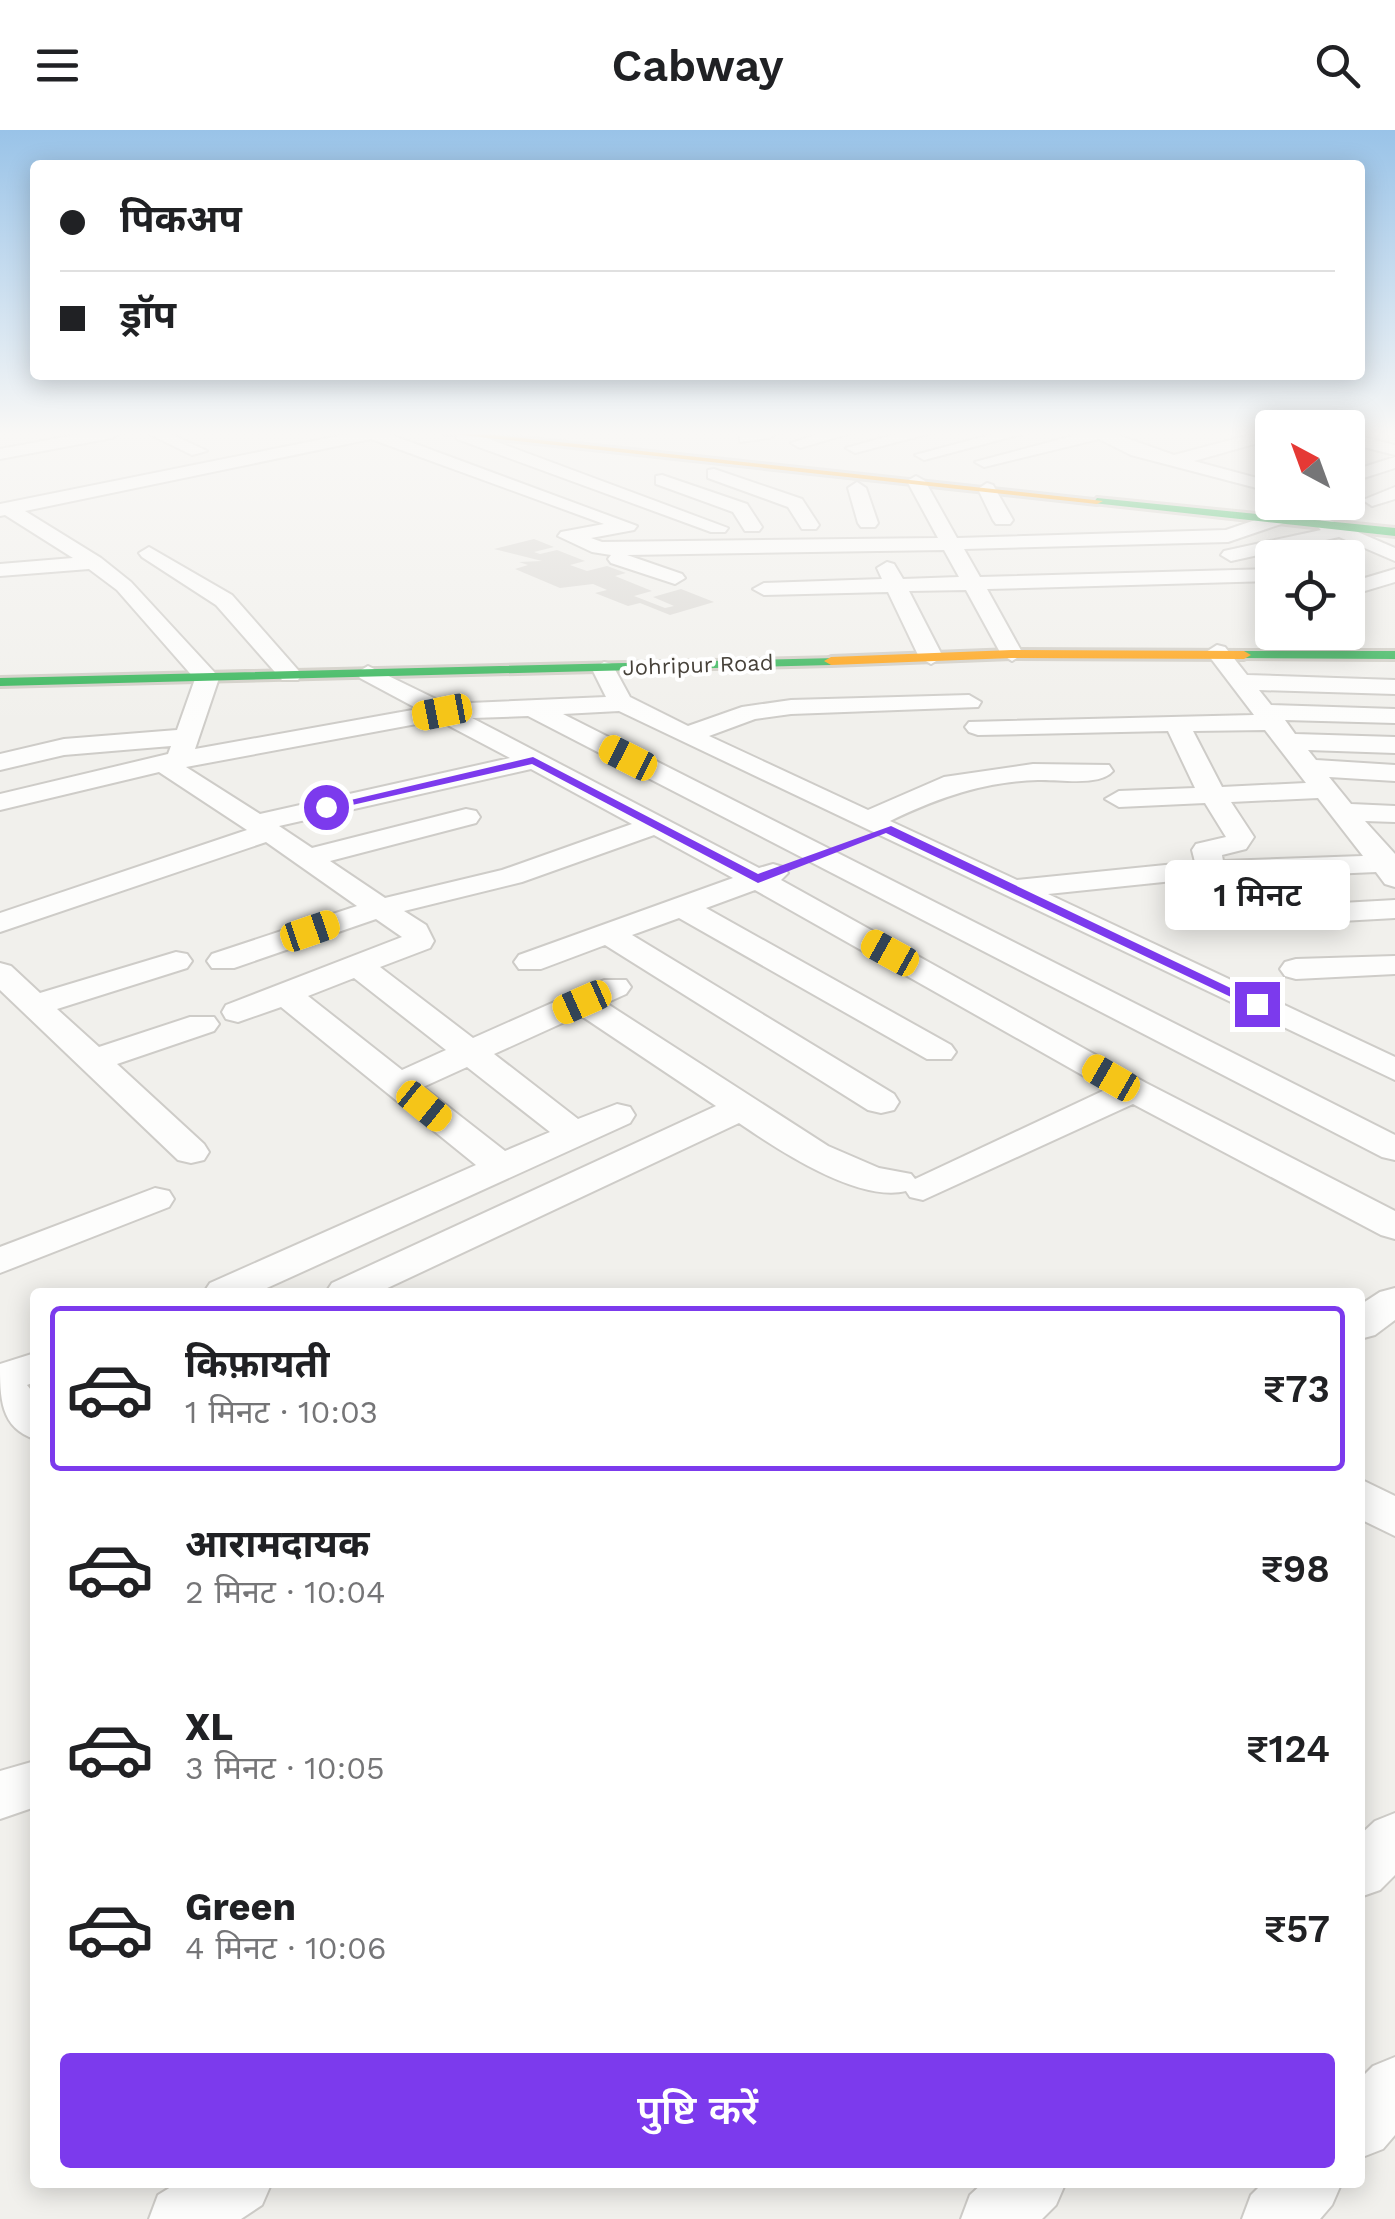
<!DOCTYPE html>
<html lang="hi">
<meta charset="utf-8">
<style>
body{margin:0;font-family:"Work Sans","Noto Sans Devanagari",sans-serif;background:#f6f6f6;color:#202124;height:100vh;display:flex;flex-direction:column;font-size:38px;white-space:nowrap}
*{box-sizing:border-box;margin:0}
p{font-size:32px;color:#757577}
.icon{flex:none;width:55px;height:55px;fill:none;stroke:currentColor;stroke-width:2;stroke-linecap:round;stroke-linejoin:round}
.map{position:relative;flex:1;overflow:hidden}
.panel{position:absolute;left:30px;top:1158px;width:1335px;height:900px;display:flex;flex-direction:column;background:#fff;border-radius:10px;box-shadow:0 5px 25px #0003}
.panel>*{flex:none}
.banner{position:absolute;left:30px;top:30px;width:1335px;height:220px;border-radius:10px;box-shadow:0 5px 25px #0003;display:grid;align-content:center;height:220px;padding:0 30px;background:#fff}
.needle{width:65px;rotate:319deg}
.controls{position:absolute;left:1255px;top:280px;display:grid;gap:20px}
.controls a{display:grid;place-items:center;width:110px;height:110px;border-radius:10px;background:#fff;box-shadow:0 5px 25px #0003;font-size:50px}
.end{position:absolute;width:45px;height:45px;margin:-22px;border:12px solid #7c3aed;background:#fff;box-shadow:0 0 0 5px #fff}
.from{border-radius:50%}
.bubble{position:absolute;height:70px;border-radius:10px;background:#fff;box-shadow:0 5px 25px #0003;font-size:32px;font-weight:600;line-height:70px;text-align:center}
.car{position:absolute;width:30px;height:60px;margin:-30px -15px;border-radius:12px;box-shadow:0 0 8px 2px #0007;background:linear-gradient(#f5c518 24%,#345 0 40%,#f5c518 0 76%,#345 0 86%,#f5c518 0)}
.banner b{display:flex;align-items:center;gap:35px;height:95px;font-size:38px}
.banner b+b{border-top:2px solid #e0e0e0}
.banner i{width:25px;height:25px;background:#202124}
ul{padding:18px 0 0;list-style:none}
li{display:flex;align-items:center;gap:30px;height:165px;margin:0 20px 15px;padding:0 10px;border:5px solid transparent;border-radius:10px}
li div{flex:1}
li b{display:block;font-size:38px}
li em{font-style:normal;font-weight:600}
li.active{border-color:#7c3aed}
li>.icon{width:90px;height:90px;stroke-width:1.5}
.action{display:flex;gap:20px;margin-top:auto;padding:20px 30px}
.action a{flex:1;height:115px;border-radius:10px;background:#7c3aed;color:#fff;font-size:40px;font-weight:600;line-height:115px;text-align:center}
header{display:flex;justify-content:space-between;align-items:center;height:130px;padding:0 30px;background:#fff;font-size:45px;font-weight:600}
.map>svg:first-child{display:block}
.building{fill:#dbd9d5}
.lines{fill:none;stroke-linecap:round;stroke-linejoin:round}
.street-casing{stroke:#ceccc8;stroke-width:4}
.fast-casing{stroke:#cfccc4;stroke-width:6}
.slow-casing{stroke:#cfccc4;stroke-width:6}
.street{fill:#fdfdfc;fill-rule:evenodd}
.fast{fill:#30b455;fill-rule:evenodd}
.slow{fill:#ff9f0a;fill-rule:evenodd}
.route{fill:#7c3aed}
.labels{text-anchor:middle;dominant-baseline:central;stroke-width:8;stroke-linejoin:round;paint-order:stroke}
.far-street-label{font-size:22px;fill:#464139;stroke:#fff}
</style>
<header><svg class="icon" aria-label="menu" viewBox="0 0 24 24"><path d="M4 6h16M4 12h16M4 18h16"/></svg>Cabway<svg class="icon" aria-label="search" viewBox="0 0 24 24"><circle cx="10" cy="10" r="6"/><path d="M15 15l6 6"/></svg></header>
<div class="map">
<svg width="1395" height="2089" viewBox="0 0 1395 2089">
<rect width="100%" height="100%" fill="#f1f0ec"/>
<!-- building -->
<path class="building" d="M534 409 554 417 534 422 540 424 557 420 585 431 570 435 587 441 607 436 626 443 615 446 652 461 634 466 665 478 674 476 653 467 681 459 714 472 670 485 640 473 628 476 595 463 607 460 593 454 560 458 515 439 528 435 519 432 542 431 494 419Z"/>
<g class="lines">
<defs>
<path id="street" d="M85 303H120L112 308 0 329V319Z
M147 303H169L207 321 192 325Z
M353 303H386L637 396 634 400 591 408 602 412 938 408 907 351 916 346 925 351 957 408 1226 400 1270 385H1284V393L1228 412 964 419 980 447 1272 439V451L987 459 1023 524 1012 531 1001 524 966 460 909 461 943 527 931 534 919 527 888 462 764 465 753 459 764 453 882 449 877 438 887 432 894 434 903 449 959 447 944 420 627 425 682 444 685 448 675 454 611 433 608 429 611 425 592 422 558 406 561 402 604 394 371 309 25 381 101 428 131 452 215 543 219 548 195 619 418 579 360 548 356 543 368 536 446 574 606 567 592 539 604 532 612 534 630 567 688 596 742 577 791 570 969 565 981 572 978 577 791 584 755 589 709 606 868 680 944 647 1033 634 1109 635 1113 641C1100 657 1058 649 1038 650 983 652 940 667 890 691L1017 750 1195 732 1192 720 1196 714 1226 707 1205 673 1119 677 1105 669 1119 661 1195 658 1168 601 978 605 969 602 965 597 969 592 1254 585 1206 522 1217 515 1225 517 1247 545 1395 550V564L1259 560 1271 575 1395 579V593L1285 590 1295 604 1395 607V623L1308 620 1316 630 1395 635V651L1329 647 1351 674 1395 676V692L1365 691 1395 724V757L1385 754 1376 742 1173 751 1048 764 1395 927V950L619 581 563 584 1395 1005V1030L1382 1027 528 586 472 588 759 738 773 734 783 737 788 743 781 750 1146 953 1395 1081V1109L1381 1105 1133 974 923 1070 910 1067 906 1061C858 1073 777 1019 739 993L379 1162H326L332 1153 716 976 580 885 494 924 578 989 617 974 630 977 635 985 630 993 258 1162H204L210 1153 476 1035 281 877 238 892 226 889 222 882 226 875 402 807 376 789 234 838H212L207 831 212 824 357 776 266 712 0 802V783L247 700 159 642 0 680V664L168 624 171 616 64 625 0 640V624L64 609 177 600 195 549 117 460 89 439 0 446V434L73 428 5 385 0 386V374ZM438 590 510 628 260 684 186 637ZM1265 600 1306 653 1222 657 1193 601ZM531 639 632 694 502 740 385 768 330 731 476 693 480 687 476 681 466 679 312 718 279 696ZM1318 668 1363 726 1223 731 1222 725 1246 719 1254 707 1231 672ZM654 705 733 748 519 825 514 832 519 839H541L605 815 868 980 881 983 894 980 899 972 894 964 632 805 679 788 927 929H951L956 922 951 915 706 778 755 760 1107 959 915 1049 911 1044 879 1038 828 1016 606 873 626 864 631 857 626 850H604L473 908 380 837 430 818 434 811 426 795 404 781 522 752ZM354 848 446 920 402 940 308 866ZM467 937 550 1002 505 1021 423 957Z
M456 303H473L728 398 725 402H711L457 309Z
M746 303H777L769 308 740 312V304Z
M822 303H851L800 318 791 313Z
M900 303H931L855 323 846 318Z
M997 303 1022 304 924 330 915 325Z
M1084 303H1112L1174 325 1257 303H1272V309L1194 331 1272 352V362L1131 325 1099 309 984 337 975 332Z
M1348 303 1395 315V325L1348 313Z
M1395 327V338L1348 353V342Z
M714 339 802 369 819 395 816 399H802L788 377 708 348V340Z
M662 345 747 374 762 397 759 401H745L733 382 656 354V346Z
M857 352 866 358 878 393 875 397H861L858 393 848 358Z
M987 353 993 355 1013 390 1010 394H996L993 390 978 359Z
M1395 357V369L1372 376 1363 370Z
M1325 388 1395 418V431L1339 407 1231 431 1221 425 1224 421 1321 400 1315 394Z
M149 417 232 465 298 540 302 545 298 550H282L216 475 142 427 139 423Z
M1395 439V452L1348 466V453Z
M1395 770V788L1218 798 1207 795 1203 789 1207 783 1218 780Z
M176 822 187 824 192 831 187 838 57 879 99 917 190 887H214L219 894 214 901 117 934 204 1014 209 1022 204 1030 191 1033 178 1030 0 860V833L11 836 40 863Z
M1395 826V844L1296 849 1285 846 1280 839 1285 832 1296 829Z
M155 1058 169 1061 174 1069 169 1077 0 1143V1117Z
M1395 1158V1190L1375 1205 1360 1209V1175L1380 1162Z
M35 1223V1252L27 1255 35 1265V1309C0 1298 0 1267 0 1234Z
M1360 1349 1395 1366V1406L1360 1389Z
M35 1631V1677L0 1689V1641Z
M1395 1683V1745L1380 1760 1360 1767V1705L1375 1691Z
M1395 1927V2005L1383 2019 1360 2028V1949L1373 1936Z
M179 2052H272L262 2075 241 2089H149L158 2065Z
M984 2052H1066L1056 2075 1042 2089H961L970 2065Z
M1264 2052H1342L1332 2075 1320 2089H1242L1251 2065Z"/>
<path id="fast" d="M1097 368 1395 398V406L1093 373Z
M1244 521H1395V529L1239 528V522Z
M836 528 838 531 831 535 0 556V548Z"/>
<path id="slow" d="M443 303H476L1103 371 1097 374Z
M1012 520 1244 521 1251 525 1244 529 1012 528 831 535 824 531 831 527Z"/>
</defs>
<!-- street casing -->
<use href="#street" class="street-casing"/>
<!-- fast casing -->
<use href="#fast" class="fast-casing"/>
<!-- slow casing -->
<use href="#slow" class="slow-casing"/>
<!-- street -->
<use href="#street" class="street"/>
<!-- fast -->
<use href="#fast" class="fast"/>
<!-- slow -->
<use href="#slow" class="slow"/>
</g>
<!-- sky -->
<linearGradient id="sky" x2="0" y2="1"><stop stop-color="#99c3e8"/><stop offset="0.51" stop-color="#f9f8f6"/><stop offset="1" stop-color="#f9f8f6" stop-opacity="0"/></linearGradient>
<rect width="1395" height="595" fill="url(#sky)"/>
<!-- route -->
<path class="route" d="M533 627 758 744 891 696 1264 874 1252 877 886 703 758 753 532 634 326 681 321 677Z"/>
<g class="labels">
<!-- far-street labels -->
<g class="far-street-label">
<text transform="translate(698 535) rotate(-2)">Johripur Road</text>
</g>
</g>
</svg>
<div class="controls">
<a><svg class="needle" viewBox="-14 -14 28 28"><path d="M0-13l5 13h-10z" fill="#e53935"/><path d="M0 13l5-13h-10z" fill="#757577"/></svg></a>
<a><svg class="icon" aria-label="locate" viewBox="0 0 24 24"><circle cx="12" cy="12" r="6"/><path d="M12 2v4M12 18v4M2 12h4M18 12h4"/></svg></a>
</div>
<i class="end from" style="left:326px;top:677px"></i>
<i class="end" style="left:1257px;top:874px"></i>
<div class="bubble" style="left:1165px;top:730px;width:185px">1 मिनट</div>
<i class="car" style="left:442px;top:582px;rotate:259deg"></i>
<i class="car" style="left:628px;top:628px;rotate:297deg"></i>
<i class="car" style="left:310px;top:801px;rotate:71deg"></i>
<i class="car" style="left:890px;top:823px;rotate:299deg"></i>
<i class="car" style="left:582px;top:872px;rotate:246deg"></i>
<i class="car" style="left:1111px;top:948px;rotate:300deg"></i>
<i class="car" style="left:424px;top:976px;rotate:129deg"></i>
<div class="banner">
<b><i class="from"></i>पिकअप</b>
<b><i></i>ड्रॉप</b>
</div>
<section class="panel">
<ul>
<li class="active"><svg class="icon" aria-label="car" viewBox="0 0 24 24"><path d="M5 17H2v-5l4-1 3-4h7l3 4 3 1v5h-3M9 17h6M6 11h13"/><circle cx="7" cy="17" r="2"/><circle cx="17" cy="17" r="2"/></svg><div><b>किफ़ायती</b><p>1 मिनट · 10:03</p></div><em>₹73</em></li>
<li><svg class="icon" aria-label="car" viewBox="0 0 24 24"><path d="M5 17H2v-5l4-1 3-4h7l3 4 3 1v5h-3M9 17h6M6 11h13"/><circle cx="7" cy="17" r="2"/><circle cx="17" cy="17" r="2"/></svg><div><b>आरामदायक</b><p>2 मिनट · 10:04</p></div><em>₹98</em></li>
<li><svg class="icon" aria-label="car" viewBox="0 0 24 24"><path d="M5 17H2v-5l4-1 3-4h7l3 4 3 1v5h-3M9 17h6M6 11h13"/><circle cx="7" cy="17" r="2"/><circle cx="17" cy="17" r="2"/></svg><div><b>XL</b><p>3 मिनट · 10:05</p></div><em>₹124</em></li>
<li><svg class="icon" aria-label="car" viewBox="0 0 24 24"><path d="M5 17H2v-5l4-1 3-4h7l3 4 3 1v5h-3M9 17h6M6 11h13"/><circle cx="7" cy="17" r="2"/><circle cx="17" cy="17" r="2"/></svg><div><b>Green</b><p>4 मिनट · 10:06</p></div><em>₹57</em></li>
</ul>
<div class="action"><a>पुष्टि करें</a></div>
</section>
</div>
